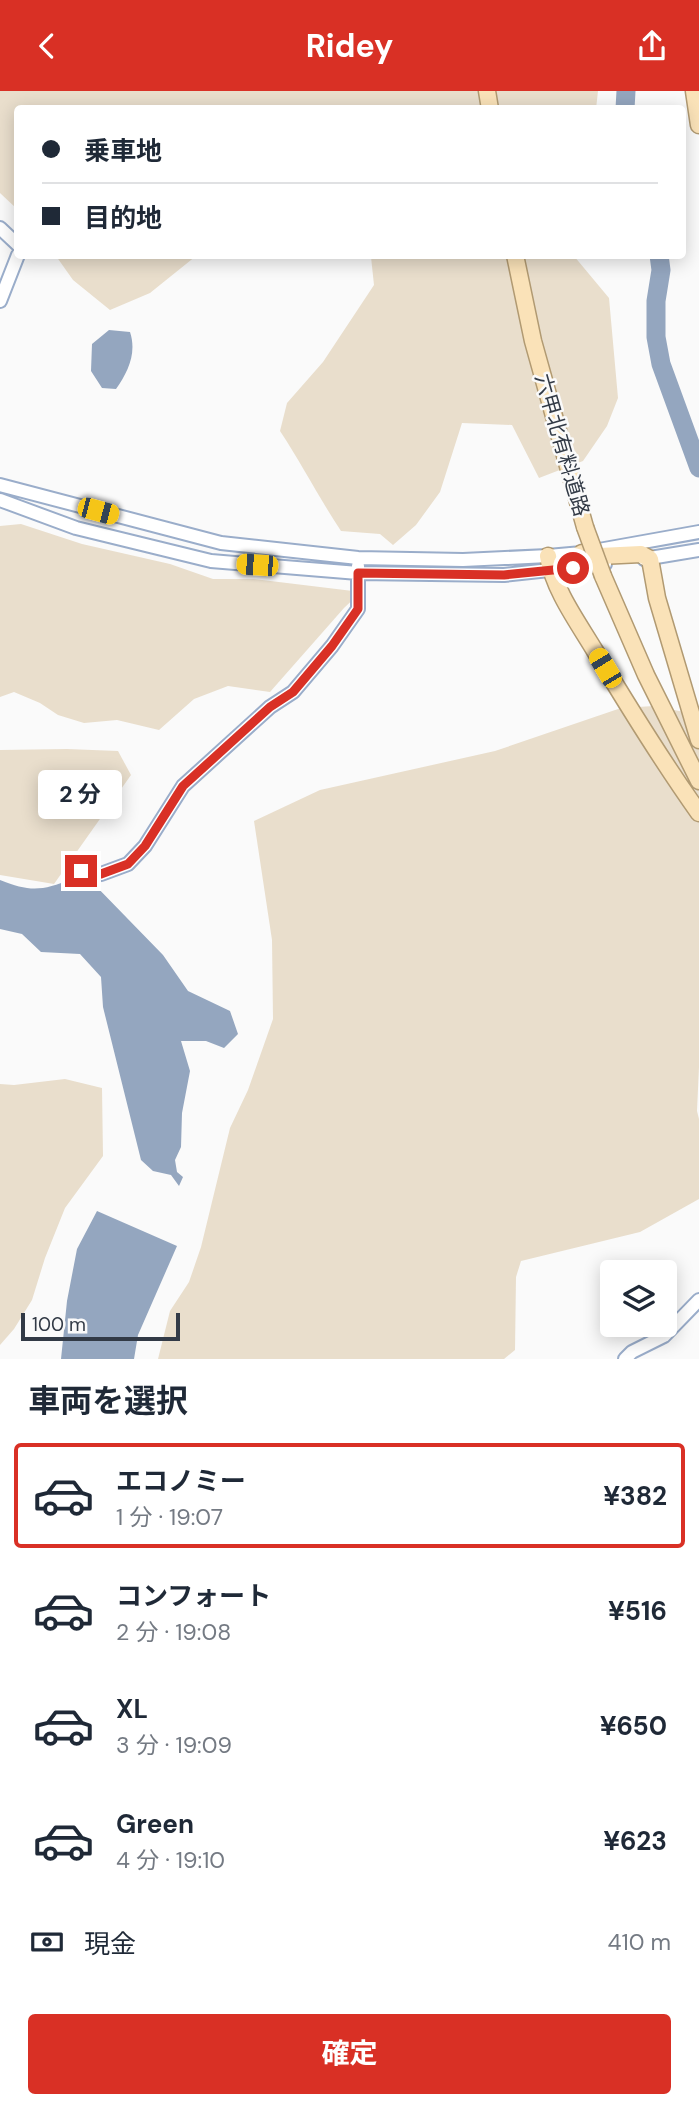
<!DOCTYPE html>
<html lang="ja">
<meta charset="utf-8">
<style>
body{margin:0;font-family:"DM Sans","Noto Sans JP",sans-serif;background:#f2f2f3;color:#1f2937;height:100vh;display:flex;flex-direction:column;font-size:26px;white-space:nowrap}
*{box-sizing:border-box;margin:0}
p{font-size:23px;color:#747a83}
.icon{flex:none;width:38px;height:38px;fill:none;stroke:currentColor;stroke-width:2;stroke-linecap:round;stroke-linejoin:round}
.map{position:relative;height:1268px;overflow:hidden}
.drawer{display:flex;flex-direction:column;background:#fff;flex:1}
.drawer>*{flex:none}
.guide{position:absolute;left:14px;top:14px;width:672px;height:154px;border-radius:7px;box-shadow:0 4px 18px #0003;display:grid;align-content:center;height:154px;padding:0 28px;background:#fff}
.controls{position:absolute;left:600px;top:1169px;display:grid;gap:14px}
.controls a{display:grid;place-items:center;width:77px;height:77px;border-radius:7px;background:#fff;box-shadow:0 4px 18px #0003;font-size:35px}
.scale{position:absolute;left:21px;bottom:18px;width:159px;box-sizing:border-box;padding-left:7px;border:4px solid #323a46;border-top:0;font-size:19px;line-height:24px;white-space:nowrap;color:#323a46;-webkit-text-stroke:5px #fafafa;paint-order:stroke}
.end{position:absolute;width:32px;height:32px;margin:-16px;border:9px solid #d93025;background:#fff;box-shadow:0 0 0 4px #fff}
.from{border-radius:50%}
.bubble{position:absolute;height:49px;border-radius:7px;background:#fff;box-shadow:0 4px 18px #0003;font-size:23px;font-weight:700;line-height:49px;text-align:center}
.car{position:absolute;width:21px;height:42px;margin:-21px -10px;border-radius:9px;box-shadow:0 0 5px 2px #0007;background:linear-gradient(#f5c518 24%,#345 0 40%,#f5c518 0 76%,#345 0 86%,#f5c518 0)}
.guide b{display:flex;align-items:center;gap:24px;height:66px;font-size:26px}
.guide b+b{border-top:2px solid #e0e1e3}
.guide i{width:18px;height:18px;background:#1f2937}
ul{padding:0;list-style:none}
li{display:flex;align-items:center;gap:21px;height:105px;margin:0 14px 10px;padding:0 14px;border:4px solid transparent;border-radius:7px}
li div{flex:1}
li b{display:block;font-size:26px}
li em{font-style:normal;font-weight:700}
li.active{border-color:#d93025}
li>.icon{width:63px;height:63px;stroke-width:1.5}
h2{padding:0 28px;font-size:32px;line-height:84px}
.pay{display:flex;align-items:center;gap:18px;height:77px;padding:0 28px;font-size:26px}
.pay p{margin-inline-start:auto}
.cta{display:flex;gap:14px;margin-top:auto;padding:14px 28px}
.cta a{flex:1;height:80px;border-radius:7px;background:#d93025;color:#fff;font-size:28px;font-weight:700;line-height:80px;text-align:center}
header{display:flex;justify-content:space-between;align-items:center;height:91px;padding:0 28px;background:#d93025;color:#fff;font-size:32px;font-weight:700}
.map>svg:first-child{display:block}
.green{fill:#e9decc}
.water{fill:#94a6bf}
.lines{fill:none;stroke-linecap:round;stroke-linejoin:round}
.river{stroke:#94a6bf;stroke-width:19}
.minor-casing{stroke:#9aadca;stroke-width:16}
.major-casing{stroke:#b19a72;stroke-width:19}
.minor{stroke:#fff;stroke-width:12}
.major{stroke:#fae2b8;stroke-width:16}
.major-bridge-casing{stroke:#b19a72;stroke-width:19;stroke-linecap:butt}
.major-bridge{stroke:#fae2b8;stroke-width:16}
.route{stroke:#d93025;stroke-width:9}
.labels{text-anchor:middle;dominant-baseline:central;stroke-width:5;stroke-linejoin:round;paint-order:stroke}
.street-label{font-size:21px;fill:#323a46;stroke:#fafafa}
</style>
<header><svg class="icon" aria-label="back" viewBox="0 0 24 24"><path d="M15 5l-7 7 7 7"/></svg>Ridey<svg class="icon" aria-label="share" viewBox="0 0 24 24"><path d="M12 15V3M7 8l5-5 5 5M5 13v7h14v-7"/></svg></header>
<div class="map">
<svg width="699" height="1268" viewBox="0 0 699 1268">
<rect width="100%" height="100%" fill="#fafafa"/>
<!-- green -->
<path class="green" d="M0 0H598L596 18H18L17 118 0 102Z
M56 165H196L150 202 110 219 73 189Z
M366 165H574L609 207 618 307 607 335 583 370 539 387 512 334 462 332 440 401 416 434 393 454 380 443 341 440C319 407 302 373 280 340L287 312 323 271 374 194 371 166Z
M21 433 82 453 170 473 213 488H253L361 501 344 517 270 601 228 595 194 608 159 639 117 629 84 632 58 624 40 612 14 601 0 606V435Z
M654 615 699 624V976L697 1020 699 1028V1108L640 1141 521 1170 516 1186 515 1259 504 1268H158L170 1220 189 1191 201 1156 230 1037 248 999 273 928 272 849 254 730 320 699 495 660 621 617Z
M67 658 118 660 131 684 54 793 0 784V659Z
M65 988 102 997 103 1065 65 1117 45 1167 32 1209 14 1238 0 1254V993L14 994Z"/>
<!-- water -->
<path class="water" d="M109 239 130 241C137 262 128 281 116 298L102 297 91 280 92 253Z
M72 788 90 789 163 864 188 900 230 920 238 943 224 957 206 950H181L190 980 182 1022 181 1056 175 1069 177 1081 183 1086 179 1095 171 1084 153 1080 141 1069 103 916 101 886 80 863 41 861 22 843 0 838V789C30 801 42 800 72 788Z
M97 1120 177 1155 138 1244 134 1268H61L67 1210 77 1158Z"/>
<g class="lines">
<!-- river -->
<path class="river" d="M625 18 626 0
M659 164 661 179 656 210V246L661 273 699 377"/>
<defs>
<path id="minor" d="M0 137 18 154
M0 210 18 164
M0 394 221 452 358 467 463 469 548 465 582 462 699 441
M0 409 76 437 211 470 358 482 504 484 605 473
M644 468 699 459
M74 781 81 780 92 784 101 783 128 773 145 755 183 695 270 616 293 601 332 555 358 518V475
M625 1268 632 1261 664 1245 699 1209"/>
<path id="major" d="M487 0 490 18
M694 0 699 34
M515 164 533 250 585 436
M582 462 600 465 641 463 650 468 657 507 699 649
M548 465C554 499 577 530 595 560 628 615 662 670 699 722
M603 485 646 584 699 690"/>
</defs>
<!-- minor casing -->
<use href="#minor" class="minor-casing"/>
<!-- major casing -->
<use href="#major" class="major-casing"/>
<!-- minor -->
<use href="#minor" class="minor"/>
<!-- major -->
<use href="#major" class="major"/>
<defs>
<path id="major-bridge" d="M585 436 603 485"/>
</defs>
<!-- major-bridge casing -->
<use href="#major-bridge" class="major-bridge-casing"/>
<!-- major-bridge -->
<use href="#major-bridge" class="major-bridge"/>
</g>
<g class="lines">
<!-- route -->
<path class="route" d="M81 780 92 784 101 783 128 773 145 755 183 695 270 616 293 601 332 555 358 518V482L504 484 573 477"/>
</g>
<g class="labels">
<!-- street labels -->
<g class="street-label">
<text transform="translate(562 354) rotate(74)">六甲北有料道路</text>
</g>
</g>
</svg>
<div class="controls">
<a><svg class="icon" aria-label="layers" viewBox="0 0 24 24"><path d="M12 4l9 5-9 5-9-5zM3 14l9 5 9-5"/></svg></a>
</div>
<div class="scale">100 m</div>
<i class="end from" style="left:573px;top:477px"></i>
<i class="end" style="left:81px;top:780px"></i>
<div class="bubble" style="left:38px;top:679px;width:84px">2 分</div>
<i class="car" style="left:98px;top:420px;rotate:105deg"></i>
<i class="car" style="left:257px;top:474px;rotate:274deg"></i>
<i class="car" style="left:605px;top:577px;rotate:329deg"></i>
<div class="guide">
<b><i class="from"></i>乗車地</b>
<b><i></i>目的地</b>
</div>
</div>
<section class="drawer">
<h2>車両を選択</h2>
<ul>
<li class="active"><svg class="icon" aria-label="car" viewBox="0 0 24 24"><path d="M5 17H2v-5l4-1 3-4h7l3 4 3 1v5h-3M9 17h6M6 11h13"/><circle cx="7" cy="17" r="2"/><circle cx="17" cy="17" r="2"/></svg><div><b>エコノミー</b><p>1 分 · 19:07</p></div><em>¥382</em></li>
<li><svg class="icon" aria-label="car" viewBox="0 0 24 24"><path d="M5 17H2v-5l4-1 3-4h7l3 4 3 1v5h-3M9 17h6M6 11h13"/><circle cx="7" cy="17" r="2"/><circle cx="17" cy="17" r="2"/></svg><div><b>コンフォート</b><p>2 分 · 19:08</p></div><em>¥516</em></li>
<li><svg class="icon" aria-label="car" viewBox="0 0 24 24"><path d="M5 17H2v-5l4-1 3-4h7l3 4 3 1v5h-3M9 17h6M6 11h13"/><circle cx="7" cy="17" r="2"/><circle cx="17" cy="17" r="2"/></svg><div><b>XL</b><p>3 分 · 19:09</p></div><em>¥650</em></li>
<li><svg class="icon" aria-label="car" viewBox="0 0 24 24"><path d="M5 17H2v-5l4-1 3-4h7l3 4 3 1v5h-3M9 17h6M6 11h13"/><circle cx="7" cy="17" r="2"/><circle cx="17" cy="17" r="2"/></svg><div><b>Green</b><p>4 分 · 19:10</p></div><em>¥623</em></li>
</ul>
<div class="pay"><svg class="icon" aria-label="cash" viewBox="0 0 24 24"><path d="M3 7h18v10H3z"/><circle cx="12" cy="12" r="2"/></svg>現金<p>410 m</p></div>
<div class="cta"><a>確定</a></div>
</section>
